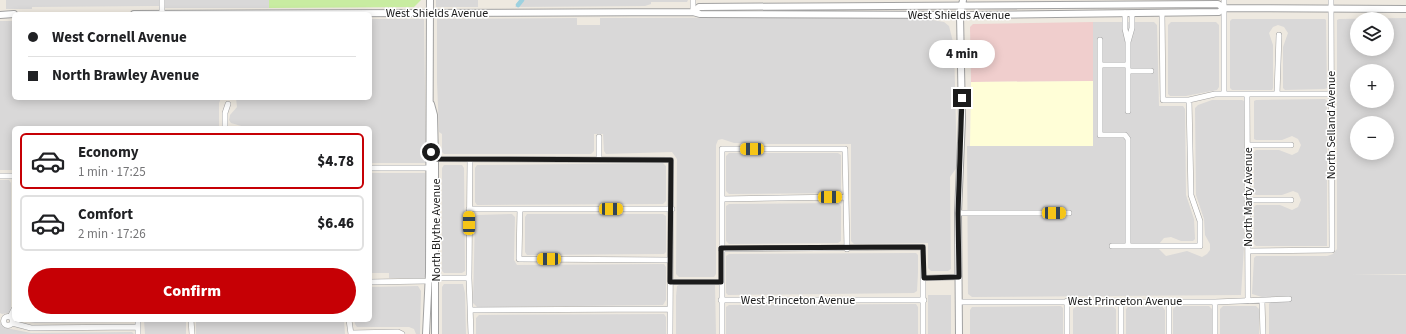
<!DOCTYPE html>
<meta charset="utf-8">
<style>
body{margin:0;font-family:"Source Sans 3",sans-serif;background:#f2f2f2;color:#202124;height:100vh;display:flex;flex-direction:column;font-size:15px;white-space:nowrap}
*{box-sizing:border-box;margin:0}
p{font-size:13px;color:#757577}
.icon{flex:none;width:22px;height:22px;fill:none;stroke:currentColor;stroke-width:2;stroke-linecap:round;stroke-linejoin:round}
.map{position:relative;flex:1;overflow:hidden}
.sheet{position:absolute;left:12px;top:126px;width:360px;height:196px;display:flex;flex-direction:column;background:#fff;border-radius:6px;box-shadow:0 2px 10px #0003}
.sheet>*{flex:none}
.hud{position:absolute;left:12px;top:12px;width:360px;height:88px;border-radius:6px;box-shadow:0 2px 10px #0003;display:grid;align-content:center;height:88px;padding:0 16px;background:#fff}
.fabs{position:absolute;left:1350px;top:12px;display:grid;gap:8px}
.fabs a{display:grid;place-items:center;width:44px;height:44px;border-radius:50%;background:#fff;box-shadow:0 2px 10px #0003;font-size:20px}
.end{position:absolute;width:18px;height:18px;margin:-9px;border:5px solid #1b1b1b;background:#fff;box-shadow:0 0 0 2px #fff}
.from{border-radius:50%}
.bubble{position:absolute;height:28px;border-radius:14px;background:#fff;box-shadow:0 2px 10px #0003;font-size:13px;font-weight:800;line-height:28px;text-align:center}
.car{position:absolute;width:12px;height:24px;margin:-12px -6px;border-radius:5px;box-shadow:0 0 3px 1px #0007;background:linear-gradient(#f5c518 24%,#345 0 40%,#f5c518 0 76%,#345 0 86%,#f5c518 0)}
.hud b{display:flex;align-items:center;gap:14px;height:38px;font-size:15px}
.hud b+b{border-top:1px solid #e0e0e0}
.hud i{width:10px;height:10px;background:#202124}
ul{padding:7px 0 0;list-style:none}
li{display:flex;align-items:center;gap:12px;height:56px;margin:0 8px 6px;padding:0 8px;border:2px solid #e0e0e0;border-radius:6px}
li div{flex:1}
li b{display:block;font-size:15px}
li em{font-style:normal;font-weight:800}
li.current{border-color:#c60005}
li>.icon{width:36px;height:36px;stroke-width:1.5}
.primary-button{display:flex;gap:8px;margin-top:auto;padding:8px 16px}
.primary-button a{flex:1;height:46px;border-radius:24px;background:#c60005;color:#fff;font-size:16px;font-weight:800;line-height:46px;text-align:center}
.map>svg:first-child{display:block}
.residential{fill:#d9d8d8;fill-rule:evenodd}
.commercial{fill:#f0cecd}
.education{fill:#fffed7}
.grass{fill:#c8eca1}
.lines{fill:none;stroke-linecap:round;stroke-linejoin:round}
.canal{stroke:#9dd1df;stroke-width:4.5}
.minor-casing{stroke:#a2a2a2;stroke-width:6}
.tertiary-casing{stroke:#a2a2a2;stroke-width:8}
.minor{stroke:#fff;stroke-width:5}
.tertiary{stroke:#fff;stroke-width:6}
.route{stroke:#1b1b1b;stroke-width:5}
.labels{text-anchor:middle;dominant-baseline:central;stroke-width:3;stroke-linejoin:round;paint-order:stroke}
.street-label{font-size:12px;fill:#1b1b1b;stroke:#fff}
</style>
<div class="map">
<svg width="1406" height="334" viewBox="0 0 1406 334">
<rect width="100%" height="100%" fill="#eee9e0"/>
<!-- residential -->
<path class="residential" d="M6 0H159V6L32 7V9H6Z
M165 0H269V8H165Z
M436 0H478V7H436Z
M521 0H688L687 2H651V4L645 6 515 7Z
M916 17 944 22 949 26 954 46 957 167 950 177 951 269 948 271H931L928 268V243L854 244 851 241V144H769L734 143 722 139 718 140 716 145V274L714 277H679L676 274 677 159 672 152 606 154 604 151 603 134H594V151L591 154H444L442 152V134L439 132 437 82V19L577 18V25H600V18Z
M1406 18V274H1352L1406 275V334H1269V304L1271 301H1291V296L1262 297 1252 294 1254 258 1256 256H1327L1333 254 1337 249V20L1339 19ZM1357 19H1387V49H1357ZM1357 71H1387V101H1357ZM1357 123H1387V153H1357Z
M370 19H424L426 163H370V128H248L231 123 229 120 230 115 237 107 236 98H370Z
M1232 19H1325L1326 20 1327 88 1325 89 1285 90 1283 88V47L1288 33 1284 27 1278 25 1273 27 1269 33 1273 45V88L1272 90H1232L1230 88V21Z
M0 21H14V98H221L219 103V128H14V170H0Z
M1093 22H1154L1157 25 1159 106H1183L1185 109 1186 195 1194 219 1195 239 1193 241H1181L1171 237 1164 238 1159 244V249L1166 256 1187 251 1202 257 1207 254 1210 250V244L1205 235 1204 219 1196 195 1195 108 1198 105 1212 100H1242L1244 101V247L1241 295 972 297 968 294 967 146H1093Z
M1171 22H1216L1219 25V87L1217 90 1186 96H1170L1168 94V25Z
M1325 99 1327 101V246H1256L1254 244V207L1256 205H1280L1292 210 1298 207 1301 200 1298 193 1293 191 1282 195H1256L1254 193V152L1256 150H1279L1292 155 1298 152 1301 145 1298 139 1292 136 1282 140H1256L1254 139V101L1256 100Z
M729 153H838L841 155V190L838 193 729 194 726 191V156Z
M663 163 666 166V201L663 204 477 205 475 202V168L477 165Z
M444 165H462L464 168 465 271 462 273H444L442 271V168Z
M370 173H425V240L426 241V276L424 278H389V273H370Z
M0 180H9L11 183V307L9 313 2 314 0 313Z
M838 203 841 206V241L838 243 729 244 726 241V206L729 204Z
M512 214 515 217 514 260 517 265 664 264 666 267V300L663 305 477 307 473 303 475 217 477 215Z
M527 214H663L666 216V252L664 254 527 255 525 252V217Z
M916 253 918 255V273L917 291 914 293 728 295 726 293V256L729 254Z
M444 284H463L465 293 466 334H442V287Z
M679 285H715L716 334H676V296L677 286Z
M418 286 421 291 420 334H416L414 329 409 327H357L355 324 354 320H370V287Z
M928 295H951V334H928Z
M916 304 918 307V334H726V307L729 305Z
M1061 306 1063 308V334H970V310L972 307Z
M1162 306 1165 310V334H1126V309L1128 307Z
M1176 306H1209L1212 309V334H1173V309Z
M1223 306H1256L1259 309V334H1220V309Z
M1076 307H1113L1116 309V334H1073V309Z
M664 314 666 317V334H476V318L479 315Z
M19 320H132L131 322 35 323Z
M144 320H186V334H145Z
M196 320H344L345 334H196Z
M0 322 6 328 31 333 132 332 134 334H0Z"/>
<!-- commercial -->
<path class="commercial" d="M1093 22V81L971 82 970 27 973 24Z"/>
<!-- education -->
<path class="education" d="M1093 81V146H970L971 82Z"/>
<!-- grass -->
<path class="grass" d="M269 0H421L414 7 269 8Z"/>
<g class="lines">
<!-- canal -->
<path class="canal" d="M518 5 522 0"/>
<defs>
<path id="minor" d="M162 0V14
M693 0V12
M1125 13V29L1128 42 1132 28V13
M1162 13 1163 100H1189L1215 94H1331
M1100 40V135H1125L1128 139V246
M1128 42V111
M1100 65H1128
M1128 71H1151
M1224 94V0
M1247 94 1248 301
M1277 94 1279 35
M225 128V113L228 104
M599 137V159
M1248 145H1291
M433 157 435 159 671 160 670 334
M470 159 469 278 471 334
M370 168H429L431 171
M0 176H14
M722 199 846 197
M1248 200H1291
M469 209H672
M520 209 519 259 670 260
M958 213H1069
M1112 246H1200V221L1191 195 1189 100
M721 249 923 247V334
M1248 251 1332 250 1331 0
M924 278 959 277
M370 282 428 281 436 278H469
M670 282H721
M721 300H924
M1067 301V334
M1121 301V334
M1169 301V334
M1262 301 1263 334
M959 302H1215L1289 299
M1215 302V334
M470 310 670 309
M3.5 321a4.5 4.5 0 1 1 9 0a4.5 4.5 0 1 1-9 0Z
M10 317 14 309
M138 320V334
M191 320 192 334
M349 320 351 334
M12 323 31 328 138 327
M351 333 398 332 402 334
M722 334V149H845L847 249"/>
<path id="tertiary" d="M693 12 699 7 1218 4 1224 8 1406 9
M134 14 693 12 700 14 970 15 1219 12 1224 8
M0 15 14 14
M431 104 434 115 435 159V334
M426 334 429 273 430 0
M959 334 958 213 962 119 960 15 963 0"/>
</defs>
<!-- minor casing -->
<use href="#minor" class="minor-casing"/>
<!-- tertiary casing -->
<use href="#tertiary" class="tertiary-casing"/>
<!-- minor -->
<use href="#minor" class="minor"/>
<!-- tertiary -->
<use href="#tertiary" class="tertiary"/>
</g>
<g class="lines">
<!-- route -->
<path class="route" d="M431 152 435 159 671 160 670 282H721V248L923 247 924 278 959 277 958 213 962 98"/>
</g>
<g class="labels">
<!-- street labels -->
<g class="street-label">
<text x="437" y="13">West Shields Avenue</text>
<text x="959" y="15">West Shields Avenue</text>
<text transform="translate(1331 125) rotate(-90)">North Selland Avenue</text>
<text transform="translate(1248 197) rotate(-90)">North Marty Avenue</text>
<text transform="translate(436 230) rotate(-90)">North Blythe Avenue</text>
<text x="798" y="300">West Princeton Avenue</text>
<text x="1125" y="301">West Princeton Avenue</text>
</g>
</g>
</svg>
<div class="fabs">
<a><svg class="icon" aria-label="layers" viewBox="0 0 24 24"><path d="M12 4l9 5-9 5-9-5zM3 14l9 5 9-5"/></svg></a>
<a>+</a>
<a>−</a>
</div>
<i class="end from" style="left:431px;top:152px"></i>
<i class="end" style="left:962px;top:98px"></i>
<div class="bubble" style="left:929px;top:40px;width:66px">4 min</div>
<i class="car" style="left:752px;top:149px;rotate:270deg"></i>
<i class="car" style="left:830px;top:197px;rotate:89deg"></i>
<i class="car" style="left:611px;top:209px;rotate:90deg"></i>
<i class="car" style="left:1054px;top:213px;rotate:90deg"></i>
<i class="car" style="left:469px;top:223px;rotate:0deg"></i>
<i class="car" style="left:549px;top:259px;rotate:270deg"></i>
<div class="hud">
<b><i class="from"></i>West Cornell Avenue</b>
<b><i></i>North Brawley Avenue</b>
</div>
<section class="sheet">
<ul>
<li class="current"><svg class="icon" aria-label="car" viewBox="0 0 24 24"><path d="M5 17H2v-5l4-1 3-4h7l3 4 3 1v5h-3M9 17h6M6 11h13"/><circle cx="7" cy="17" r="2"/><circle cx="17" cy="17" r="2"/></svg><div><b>Economy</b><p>1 min · 17:25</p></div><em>$4.78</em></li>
<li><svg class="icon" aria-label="car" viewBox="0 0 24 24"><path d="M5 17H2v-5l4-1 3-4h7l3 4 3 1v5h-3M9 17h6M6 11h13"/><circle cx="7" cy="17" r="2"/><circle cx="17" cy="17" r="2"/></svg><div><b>Comfort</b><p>2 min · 17:26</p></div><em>$6.46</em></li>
</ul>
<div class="primary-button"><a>Confirm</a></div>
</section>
</div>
